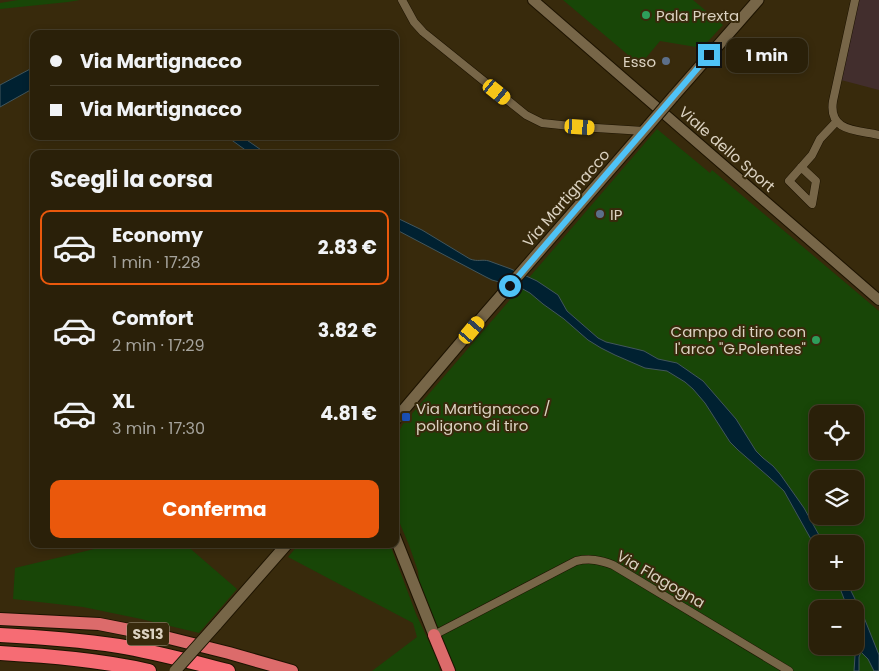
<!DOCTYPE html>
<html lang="it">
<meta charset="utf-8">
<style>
body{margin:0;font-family:Poppins,sans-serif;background:#362d17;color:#f1f3f6;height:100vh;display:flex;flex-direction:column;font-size:19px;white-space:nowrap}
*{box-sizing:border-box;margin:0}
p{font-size:16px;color:#a5a39c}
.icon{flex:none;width:28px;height:28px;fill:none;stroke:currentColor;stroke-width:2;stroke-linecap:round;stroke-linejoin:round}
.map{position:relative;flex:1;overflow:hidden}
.side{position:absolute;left:30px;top:150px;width:369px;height:398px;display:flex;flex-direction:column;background:#2a2009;border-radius:10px;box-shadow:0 2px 8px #0003,0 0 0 1px #463e2a}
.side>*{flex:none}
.guide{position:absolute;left:30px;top:30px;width:369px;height:110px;border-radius:10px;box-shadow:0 2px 8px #0003,0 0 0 1px #463e2a;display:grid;align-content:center;height:110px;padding:0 20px;background:#2a2009}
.buttons{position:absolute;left:809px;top:405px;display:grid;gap:10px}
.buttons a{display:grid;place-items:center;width:55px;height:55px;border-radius:10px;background:#2a2009;box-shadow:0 2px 8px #0003,0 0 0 1px #463e2a;font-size:25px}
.end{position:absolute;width:22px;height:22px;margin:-11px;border:6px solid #4fc3f7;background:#111;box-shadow:0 0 0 2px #111}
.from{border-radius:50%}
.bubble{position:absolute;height:35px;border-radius:10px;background:#2a2009;box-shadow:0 2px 8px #0003,0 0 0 1px #463e2a;font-size:16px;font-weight:700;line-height:35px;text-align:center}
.car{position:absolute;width:15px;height:30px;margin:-15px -8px;border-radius:6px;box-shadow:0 0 4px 1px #0007;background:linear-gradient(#f5c518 24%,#345 0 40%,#f5c518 0 76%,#345 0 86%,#f5c518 0)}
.guide b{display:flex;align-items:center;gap:18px;height:48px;font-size:19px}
.guide b+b{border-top:1px solid #463e2a}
.guide i{width:12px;height:12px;background:#f1f3f6}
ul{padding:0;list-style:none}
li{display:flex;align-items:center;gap:15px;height:75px;margin:0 10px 8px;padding:0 10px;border:2px solid transparent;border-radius:10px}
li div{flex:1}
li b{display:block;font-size:19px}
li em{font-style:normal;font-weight:700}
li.current{border-color:#ea580c}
li>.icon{width:45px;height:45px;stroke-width:1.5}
h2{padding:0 20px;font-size:22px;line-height:60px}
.cta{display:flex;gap:10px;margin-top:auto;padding:10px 20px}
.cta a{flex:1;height:58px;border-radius:10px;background:#ea580c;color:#fff;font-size:20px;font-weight:700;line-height:58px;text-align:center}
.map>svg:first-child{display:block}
.industrial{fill:#422e2d}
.green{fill:#184607;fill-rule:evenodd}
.water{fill:#002131;stroke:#42565c}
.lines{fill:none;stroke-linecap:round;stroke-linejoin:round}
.minor-casing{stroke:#1d1300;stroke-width:9}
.tertiary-casing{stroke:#1d1300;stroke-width:12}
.secondary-casing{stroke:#1d1300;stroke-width:13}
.trunk-casing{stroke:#1d1300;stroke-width:14}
.motorway-casing{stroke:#1d1300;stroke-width:16}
.minor{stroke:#776648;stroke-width:8}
.tertiary{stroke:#776648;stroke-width:10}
.secondary{stroke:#776648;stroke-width:11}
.trunk{stroke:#dc6b6b;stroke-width:12}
.motorway{stroke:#f66c74;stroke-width:14}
.secondary-bridge-casing{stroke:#1d1300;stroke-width:13;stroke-linecap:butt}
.secondary-bridge{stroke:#776648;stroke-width:11}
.route{stroke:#4fc3f7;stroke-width:6}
.leisure-dot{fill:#2e9e5b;stroke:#382a0c;stroke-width:2}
.service-dot{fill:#5c6f8a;stroke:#382a0c;stroke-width:2}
.transit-dot{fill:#1a4fb4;stroke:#382a0c;stroke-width:2}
.labels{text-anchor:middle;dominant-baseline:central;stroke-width:4;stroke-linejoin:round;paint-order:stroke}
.shield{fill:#382a0c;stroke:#aaa08b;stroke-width:1}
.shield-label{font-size:14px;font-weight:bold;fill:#dbd2c1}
.poi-label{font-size:15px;fill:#dbd2c1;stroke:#382a0c;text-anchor:start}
.street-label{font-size:15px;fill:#dbd2c1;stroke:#382a0c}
</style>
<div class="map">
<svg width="879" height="671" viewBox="0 0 879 671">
<rect width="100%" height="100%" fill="#382a0c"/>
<!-- industrial -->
<path class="industrial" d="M858 0H879V90L841 80Z"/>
<!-- green -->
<path class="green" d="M18 0H80L68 2 0 9V3Z
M563 0H693L723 25 702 48 660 41 640 65Z
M657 129 710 173 712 170 879 311V671H456L420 590 418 571 409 545 395 512V439L403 424ZM818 414H855V451H818ZM818 479H855V516H818ZM818 544H855V581H818ZM818 609H855V646H818Z
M115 544H185L237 589 199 633 141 619 83 607 13 599 15 568Z
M299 544H388L391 547 416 614 437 659 440 671H372L417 637 413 623 288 557Z"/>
<!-- water -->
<path class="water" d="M34 67V88L0 107V85Z
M226 136H241L267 154H251Z
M395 217 422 230 470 259C478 262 482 259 489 261L511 269 537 281 558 295 567 311 598 338 606 342 636 349 644 351 658 359 677 363 703 381 736 419 756 451 763 458 773 466 780 474 804 508 824 544H818L817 550 784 491 769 477 738 450 730 442 705 403 693 389 685 382 667 371 645 368 615 355 601 348 588 340 564 319 543 304 530 293 521 288 492 280 486 277 395 229Z
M836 581H846L863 615 879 655V671H874L868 659 861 652 859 657V671H854L856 640 855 630V609H848L841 591Z"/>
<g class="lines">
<defs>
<path id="minor" d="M402 0 414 22 423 32 526 115 542 123 580 127 644 131
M855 0 833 101C828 132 857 130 879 135
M801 167 816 181 812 204 789 181 812 155 820 139 836 122
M434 635 576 561C590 558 600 560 613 565L789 671"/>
<path id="tertiary" d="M533 0 879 300"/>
<path id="secondary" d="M673 97 758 0
M395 420 484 315 649 125
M395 537 434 635
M216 625 287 544"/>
<path id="trunk" d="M0 619 99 624 165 637 229 653 292 671
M434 635 449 671"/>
<path id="motorway" d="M0 635C40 637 79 640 119 646 155 652 192 662 228 671
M0 653C50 656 100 660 149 671"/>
</defs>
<!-- minor casing -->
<use href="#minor" class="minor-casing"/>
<!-- tertiary casing -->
<use href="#tertiary" class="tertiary-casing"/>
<!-- secondary casing -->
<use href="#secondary" class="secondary-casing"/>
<!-- trunk casing -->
<use href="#trunk" class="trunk-casing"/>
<!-- motorway casing -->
<use href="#motorway" class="motorway-casing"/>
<!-- minor -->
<use href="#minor" class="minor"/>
<!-- tertiary -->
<use href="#tertiary" class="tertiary"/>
<!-- secondary -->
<use href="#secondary" class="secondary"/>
<!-- trunk -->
<use href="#trunk" class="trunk"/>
<!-- motorway -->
<use href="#motorway" class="motorway"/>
<defs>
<path id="secondary-bridge" d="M649 125 673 97
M175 671 216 625"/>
</defs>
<!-- secondary-bridge casing -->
<use href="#secondary-bridge" class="secondary-bridge-casing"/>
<!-- secondary-bridge -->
<use href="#secondary-bridge" class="secondary-bridge"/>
</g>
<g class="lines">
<!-- route -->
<path class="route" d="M510 286 709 55"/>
</g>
<!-- markers -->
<g class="leisure-dot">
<circle cx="646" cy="15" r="5"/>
<circle cx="816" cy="340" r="5"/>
</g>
<g class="service-dot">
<circle cx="666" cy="61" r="5"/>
<circle cx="600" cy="214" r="5"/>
</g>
<rect class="transit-dot" x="401" y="412" width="10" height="10" rx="2.5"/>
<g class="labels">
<!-- shield labels -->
<rect class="shield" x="127" y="622.5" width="42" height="23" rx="4"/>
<g class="shield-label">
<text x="148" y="634">SS13</text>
</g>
<!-- poi labels -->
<g class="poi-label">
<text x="656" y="15">Pala Prexta</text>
<text x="656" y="61" text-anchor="end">Esso</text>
<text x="610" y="214">IP</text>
<text x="806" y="331" text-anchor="end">Campo di tiro con<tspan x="806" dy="17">l'arco "G.Polentes"</tspan></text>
<text x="416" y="408">Via Martignacco /<tspan x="416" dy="17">poligono di tiro</tspan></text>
</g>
<!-- street labels -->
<g class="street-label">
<text transform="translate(727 149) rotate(41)">Viale dello Sport</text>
<text transform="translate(566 198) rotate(-49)">Via Martignacco</text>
<text transform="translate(661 579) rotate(30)">Via Flagogna</text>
</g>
</g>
</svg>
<div class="buttons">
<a><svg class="icon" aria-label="locate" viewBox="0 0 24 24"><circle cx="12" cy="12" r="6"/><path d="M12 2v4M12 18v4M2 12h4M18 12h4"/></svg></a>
<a><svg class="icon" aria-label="layers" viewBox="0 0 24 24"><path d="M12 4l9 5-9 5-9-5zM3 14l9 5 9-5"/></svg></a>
<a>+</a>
<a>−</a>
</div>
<i class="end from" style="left:510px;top:286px"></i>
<i class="end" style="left:709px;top:55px"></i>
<div class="bubble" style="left:726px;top:38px;width:82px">1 min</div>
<i class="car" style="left:497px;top:92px;rotate:129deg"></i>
<i class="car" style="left:580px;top:127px;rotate:94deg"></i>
<i class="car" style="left:472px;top:330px;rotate:40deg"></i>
<div class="guide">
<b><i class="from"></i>Via Martignacco</b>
<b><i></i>Via Martignacco</b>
</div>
<section class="side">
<h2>Scegli la corsa</h2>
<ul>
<li class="current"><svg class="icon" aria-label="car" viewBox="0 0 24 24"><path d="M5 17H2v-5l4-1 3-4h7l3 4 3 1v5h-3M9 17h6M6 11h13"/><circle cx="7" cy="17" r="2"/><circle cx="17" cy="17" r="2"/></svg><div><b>Economy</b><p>1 min · 17:28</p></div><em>2.83 €</em></li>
<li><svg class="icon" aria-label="car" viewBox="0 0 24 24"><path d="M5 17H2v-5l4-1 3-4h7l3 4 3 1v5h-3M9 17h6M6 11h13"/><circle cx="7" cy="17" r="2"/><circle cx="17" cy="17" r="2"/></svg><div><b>Comfort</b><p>2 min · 17:29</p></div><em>3.82 €</em></li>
<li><svg class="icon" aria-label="car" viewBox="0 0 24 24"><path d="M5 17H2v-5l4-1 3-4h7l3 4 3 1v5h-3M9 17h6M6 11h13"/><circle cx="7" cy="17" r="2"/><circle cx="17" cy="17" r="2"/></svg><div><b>XL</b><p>3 min · 17:30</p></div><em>4.81 €</em></li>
</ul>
<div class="cta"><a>Conferma</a></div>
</section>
</div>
